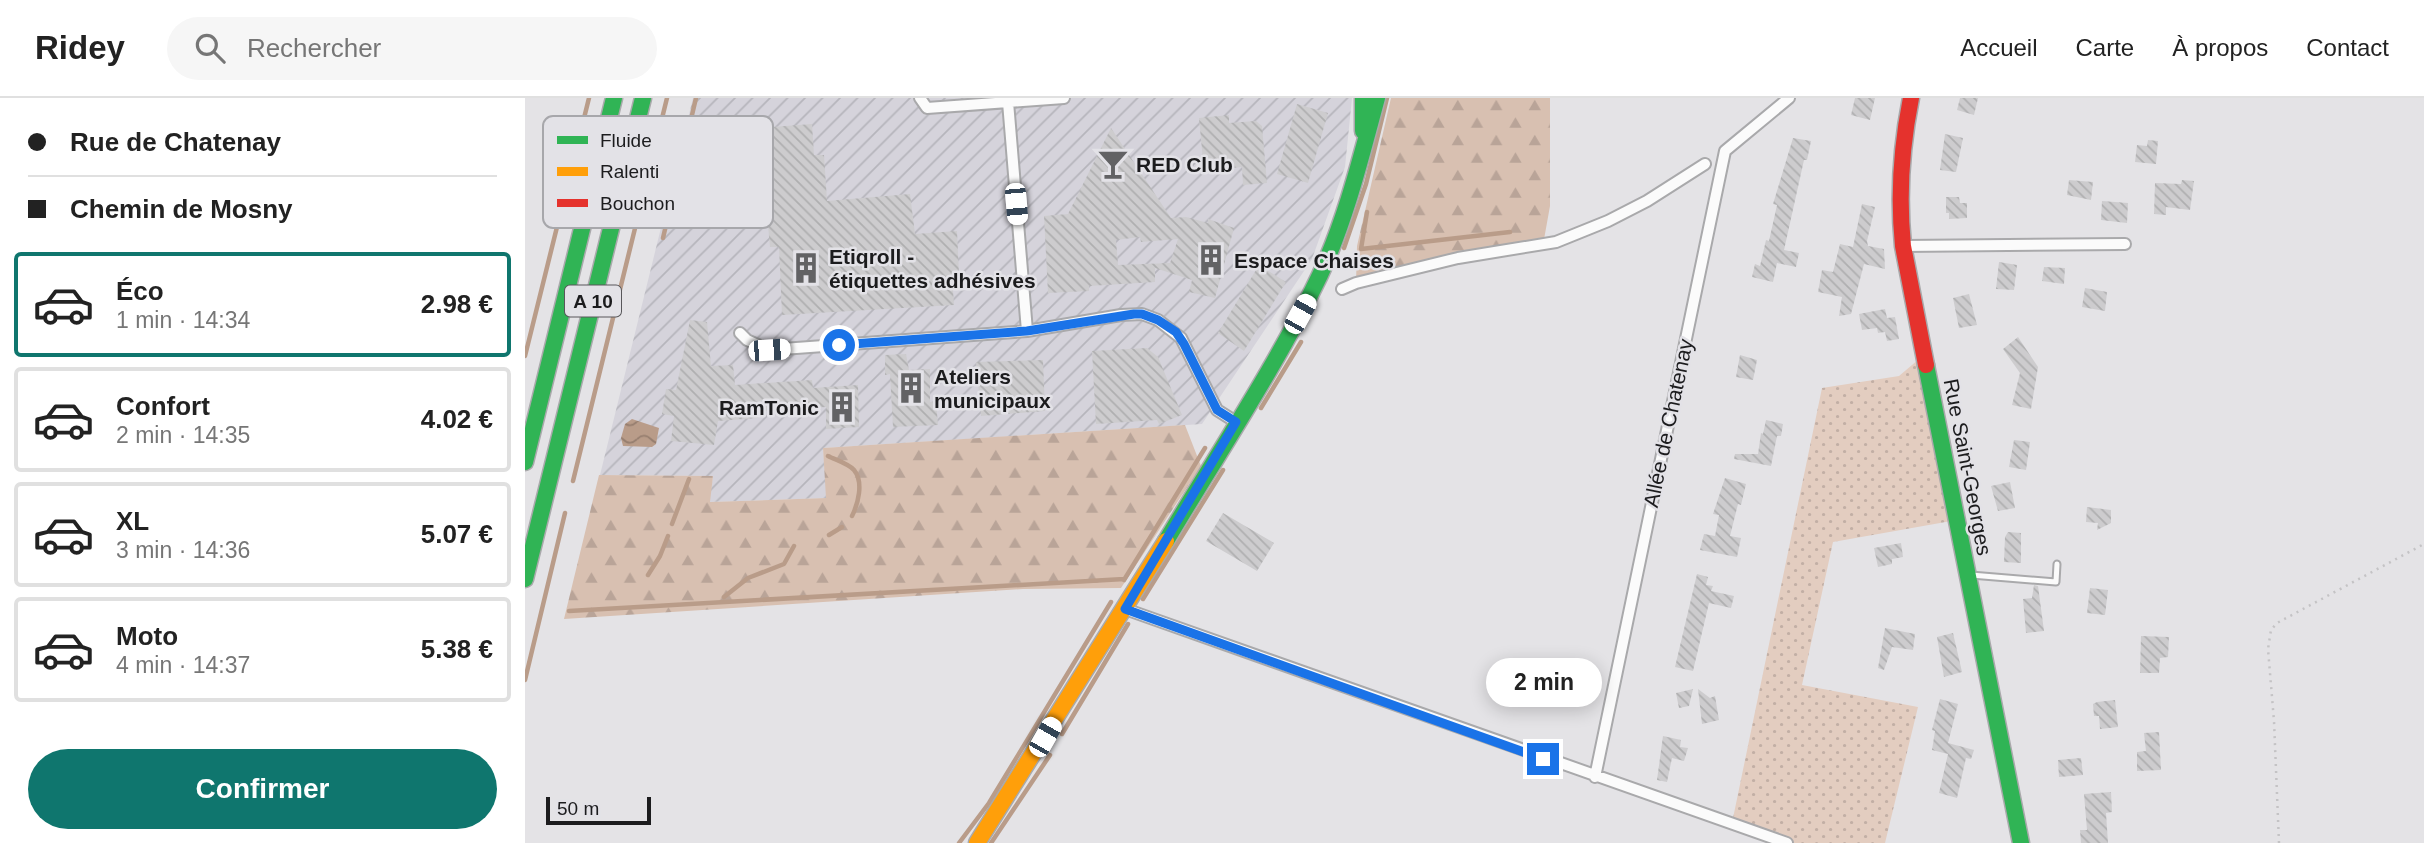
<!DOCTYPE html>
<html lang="fr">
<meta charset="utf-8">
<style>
body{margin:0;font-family:Helvetica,sans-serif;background:#f6f6f6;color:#222;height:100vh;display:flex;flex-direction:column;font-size:26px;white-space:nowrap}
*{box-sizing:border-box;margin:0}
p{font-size:23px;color:#767676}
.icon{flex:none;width:38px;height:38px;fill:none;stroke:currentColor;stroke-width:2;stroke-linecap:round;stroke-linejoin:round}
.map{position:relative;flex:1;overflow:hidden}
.drawer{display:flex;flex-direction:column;background:#fff;width:525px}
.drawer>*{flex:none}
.hud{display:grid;align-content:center;height:154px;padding:0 28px;background:#fff}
.scale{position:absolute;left:21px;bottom:18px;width:105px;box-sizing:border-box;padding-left:7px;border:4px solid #1c1c1e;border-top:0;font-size:19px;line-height:24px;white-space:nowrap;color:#1c1c1e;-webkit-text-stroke:5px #e3e2e7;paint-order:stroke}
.end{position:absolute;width:32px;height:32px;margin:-16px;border:9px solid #1a73e8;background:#fff;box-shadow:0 0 0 4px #fff}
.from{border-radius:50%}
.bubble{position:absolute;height:49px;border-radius:24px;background:#fff;box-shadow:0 4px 18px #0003;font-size:23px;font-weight:700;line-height:49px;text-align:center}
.car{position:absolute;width:21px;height:42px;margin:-21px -10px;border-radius:9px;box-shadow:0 0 5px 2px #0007;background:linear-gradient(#fff 24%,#345 0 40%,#fff 0 76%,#345 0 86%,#fff 0)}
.hud b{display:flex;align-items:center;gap:24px;height:66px;font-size:26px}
.hud b+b{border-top:2px solid #e0e0e0}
.hud i{width:18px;height:18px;background:#222}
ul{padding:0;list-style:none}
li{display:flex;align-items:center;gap:21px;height:105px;margin:0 14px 10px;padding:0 14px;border:4px solid #e0e0e0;border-radius:7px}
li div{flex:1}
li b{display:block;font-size:26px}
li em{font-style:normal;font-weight:700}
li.current{border-color:#0f766e}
li>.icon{width:63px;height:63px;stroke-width:1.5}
.cta{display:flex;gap:14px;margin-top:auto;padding:14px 28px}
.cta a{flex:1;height:80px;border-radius:42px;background:#0f766e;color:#fff;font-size:28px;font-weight:700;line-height:80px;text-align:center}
header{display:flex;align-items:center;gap:42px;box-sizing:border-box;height:98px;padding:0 35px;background:#fff;border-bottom:2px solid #e0e0e0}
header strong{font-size:33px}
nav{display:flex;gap:38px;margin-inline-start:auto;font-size:24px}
.search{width:490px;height:63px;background:#f6f6f6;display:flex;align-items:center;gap:18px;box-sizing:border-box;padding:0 24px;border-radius:38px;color:#767676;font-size:26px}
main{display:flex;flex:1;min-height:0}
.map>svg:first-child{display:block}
.industrial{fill:url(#industrial-furrows)}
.grass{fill:url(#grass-dots)}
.forest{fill:url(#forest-firs)}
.water{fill:url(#water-waves)}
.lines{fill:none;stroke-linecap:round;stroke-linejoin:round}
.stream{stroke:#b99c89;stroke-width:4.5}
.building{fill:url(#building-back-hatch);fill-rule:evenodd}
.lane-casing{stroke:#a9a9ab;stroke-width:9}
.street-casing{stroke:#a9a9ab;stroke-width:14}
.fast-casing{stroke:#a9a9ab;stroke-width:19}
.slow-casing{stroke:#a9a9ab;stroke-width:19}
.jam-casing{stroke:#a9a9ab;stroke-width:19}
.path{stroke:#c4c3c5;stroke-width:2.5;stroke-dasharray:2 5;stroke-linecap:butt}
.lane{stroke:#fbfbfb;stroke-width:5}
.street{stroke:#fbfbfb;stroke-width:10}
.fast{stroke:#30b455;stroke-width:16}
.slow{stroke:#ff9f0a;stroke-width:16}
.jam{stroke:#e5322d;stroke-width:16}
.route{stroke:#1a73e8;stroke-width:9}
.labels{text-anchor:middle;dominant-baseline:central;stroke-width:5;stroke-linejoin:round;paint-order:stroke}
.shield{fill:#e3e2e7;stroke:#58575a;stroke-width:2}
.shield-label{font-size:19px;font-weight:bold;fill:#1c1c1e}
.poi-label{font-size:21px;font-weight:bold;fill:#1c1c1e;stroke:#e3e2e7;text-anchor:start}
.street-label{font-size:21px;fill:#1c1c1e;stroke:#e3e2e7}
.key{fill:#e3e2e7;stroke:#a7a7ab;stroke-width:2}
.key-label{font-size:19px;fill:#1c1c1e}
</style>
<header>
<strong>Ridey</strong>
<div class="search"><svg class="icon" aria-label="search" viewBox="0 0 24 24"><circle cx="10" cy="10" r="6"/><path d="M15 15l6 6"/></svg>Rechercher</div>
<nav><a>Accueil</a><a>Carte</a><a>À propos</a><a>Contact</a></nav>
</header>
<main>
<section class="drawer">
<div class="hud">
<b><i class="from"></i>Rue de Chatenay</b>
<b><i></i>Chemin de Mosny</b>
</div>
<ul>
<li class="current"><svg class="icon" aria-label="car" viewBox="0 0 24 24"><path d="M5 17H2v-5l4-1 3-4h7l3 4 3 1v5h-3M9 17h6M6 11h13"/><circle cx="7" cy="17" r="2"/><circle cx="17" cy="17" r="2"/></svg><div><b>Éco</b><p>1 min · 14:34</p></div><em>2.98 €</em></li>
<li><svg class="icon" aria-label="car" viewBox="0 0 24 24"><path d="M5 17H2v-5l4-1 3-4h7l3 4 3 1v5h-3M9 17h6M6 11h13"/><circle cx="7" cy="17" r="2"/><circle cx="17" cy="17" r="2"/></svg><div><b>Confort</b><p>2 min · 14:35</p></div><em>4.02 €</em></li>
<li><svg class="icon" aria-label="car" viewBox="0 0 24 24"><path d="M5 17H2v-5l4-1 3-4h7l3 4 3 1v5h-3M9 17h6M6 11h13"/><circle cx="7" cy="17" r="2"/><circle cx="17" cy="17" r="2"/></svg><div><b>XL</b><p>3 min · 14:36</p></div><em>5.07 €</em></li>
<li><svg class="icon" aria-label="car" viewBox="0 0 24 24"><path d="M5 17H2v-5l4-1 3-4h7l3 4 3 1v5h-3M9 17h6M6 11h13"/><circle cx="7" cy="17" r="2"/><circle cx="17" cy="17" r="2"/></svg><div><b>Moto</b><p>4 min · 14:37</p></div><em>5.38 €</em></li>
</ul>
<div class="cta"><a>Confirmer</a></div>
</section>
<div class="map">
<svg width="1899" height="745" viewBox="0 0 1899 745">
<defs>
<pattern id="industrial-furrows" width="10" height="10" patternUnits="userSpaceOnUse" patternTransform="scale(1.75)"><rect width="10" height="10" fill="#d5d3db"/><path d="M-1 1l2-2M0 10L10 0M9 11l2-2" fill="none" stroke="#b6b5bc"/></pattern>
<pattern id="grass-dots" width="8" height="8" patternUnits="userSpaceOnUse" patternTransform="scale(1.75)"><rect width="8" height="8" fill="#e3cdc0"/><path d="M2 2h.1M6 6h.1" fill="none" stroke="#c2afa5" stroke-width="1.8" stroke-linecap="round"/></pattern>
<pattern id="forest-firs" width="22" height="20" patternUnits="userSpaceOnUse" patternTransform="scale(1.75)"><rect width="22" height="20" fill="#d8c0b1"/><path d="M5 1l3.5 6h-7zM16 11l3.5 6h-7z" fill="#b9a498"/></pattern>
<pattern id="water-waves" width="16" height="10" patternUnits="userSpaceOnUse" patternTransform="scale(1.75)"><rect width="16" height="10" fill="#b99c89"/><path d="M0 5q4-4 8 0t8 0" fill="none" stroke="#967e6f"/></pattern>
<pattern id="building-back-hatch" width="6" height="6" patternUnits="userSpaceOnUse" patternTransform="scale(1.75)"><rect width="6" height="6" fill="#cdccce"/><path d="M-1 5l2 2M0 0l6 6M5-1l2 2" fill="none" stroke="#afafb0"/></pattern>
</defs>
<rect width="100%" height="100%" fill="#e4e3e6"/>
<!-- industrial -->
<path class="industrial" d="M168 0H827L820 69 787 161 677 326 298 350 302 400 184 404 188 378 75 377Z"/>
<!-- grass -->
<path class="grass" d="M1400 256 1432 422 1308 444 1277 587 1393 609 1360 745H1263L1207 725 1297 290 1374 278Z"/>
<!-- forest -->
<path class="forest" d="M866 0H1025V108L1018 147 831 185 832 148Z
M660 327 676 368 596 490 498 491 39 521 74 377 188 378 185 404 301 400 298 350Z"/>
<!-- water -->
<path class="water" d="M107 321 134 330 131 346 127 349 98 348 96 340 100 326Z"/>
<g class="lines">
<!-- stream -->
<path class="stream" d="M842 114 836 151 985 134
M138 140 171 0
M819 150 841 86 862 0
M0 258 64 0
M736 310 776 244
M303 358C311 362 324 366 329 372 339 384 333 406 327 418
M48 383 142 0
M147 426 164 381
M304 437 317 429
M123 477 135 458 143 438
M599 482 680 350
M199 499 223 480 259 466 269 448
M618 501 698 372
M44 513 599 481
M0 582 40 415
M537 636 603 526
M434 745 464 705 586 504
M466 745 525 657"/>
</g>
<!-- building -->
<path class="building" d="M1330 0H1350L1345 22 1326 17Z
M1435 0H1453L1449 17 1432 12Z
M772 6 803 15 783 85 752 76Z
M704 17V25L731 23 737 28 742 85 718 87 717 69 679 73 674 20Z
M287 26 289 57H299L302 103 385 96 390 136 432 133 434 176 427 177 429 207 257 217 254 149H245L234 30Z
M586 30 646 120 661 119 683 125V121L709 130 690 200 664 194 667 182 630 170V184L564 188V193L523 195 519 118 543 116ZM615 139 616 144 653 141 645 165 593 167 591 142Z
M1420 36 1438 40 1431 74 1415 72Z
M1268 40 1286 43 1282 62H1279L1259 152 1274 155 1271 169 1252 165 1248 184 1227 179 1230 166 1235 168 1241 142 1244 143 1252 107 1248 106Z
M1623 42 1633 43 1631 66 1610 64 1612 47 1622 48Z
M1544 82 1568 84 1566 102 1542 97Z
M1657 82 1669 83 1665 112 1641 109V117L1629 116 1630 85 1656 86Z
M1421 99H1434L1435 105H1442V120L1424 121V115H1421Z
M1577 103 1603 105 1602 125 1576 122Z
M1337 106 1350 109 1342 143 1343 148 1359 151 1360 171 1339 166 1326 216 1314 218 1317 199 1293 194 1297 172 1308 174 1315 146 1328 149Z
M1474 164 1492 167 1489 192 1471 191Z
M734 167 761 184 719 253 693 235Z
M1519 169 1540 170 1539 186 1517 183Z
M1560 190 1582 194 1580 213 1557 209Z
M1444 196 1452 227 1434 230 1428 200Z
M1360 211 1362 220 1370 219 1374 241 1362 243 1360 234 1353 235 1352 230 1337 232 1334 216Z
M165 222 182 224 186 268 208 267 210 287 287 282 288 290 333 287 334 329 301 331V309L252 312 232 314 233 320 193 323 189 347 146 343 149 318 137 316 141 291 151 292Z
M1493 239 1513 269 1506 311 1487 307 1495 275 1478 251Z
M622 250 633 259 657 317 634 326 632 322 571 326 567 253Z
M381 256 384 272 405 271V304L411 303 413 327 368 329 365 276 360 277V257Z
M1215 257 1232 262 1228 282 1211 279Z
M518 262 520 313 456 318 451 264Z
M1241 322 1258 326 1256 338H1252L1246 368 1209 361 1210 356H1233L1236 335 1238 336Z
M1489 342 1505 344 1501 372 1484 369Z
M1200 380 1221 386 1216 407 1213 406 1205 438 1216 440 1212 459 1175 452 1179 436 1190 438 1194 417 1188 416Z
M1485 384 1490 410 1473 413 1466 388Z
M1562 409 1586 412V425L1572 432 1573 425 1561 424Z
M698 415 749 445 732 473 681 443Z
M1483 434 1496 435V465L1479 464 1480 439Z
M1376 445 1378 459 1367 461V466L1353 469 1349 450Z
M1172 476 1183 479 1181 487 1188 488 1186 493 1209 498 1206 510 1184 505 1168 573 1150 569Z
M1509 487 1513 488 1519 533 1501 535 1498 501 1507 500Z
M1565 490 1583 492 1580 517 1562 515Z
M1360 530 1390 536 1388 552 1367 549 1359 572 1353 570Z
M1428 535 1437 574 1419 579 1412 539Z
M1616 538 1644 539 1643 559 1635 560 1634 575H1615Z
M1168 591 1164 608 1154 610 1151 595Z
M1173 591 1185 600 1190 598 1194 622 1177 626Z
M1415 601 1433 606 1423 645 1449 652 1446 661 1441 660 1432 700 1414 695 1423 656 1407 652 1410 633 1407 632Z
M1590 602 1593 629 1575 631 1574 618H1569L1568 606 1572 604Z
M1634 634 1636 672 1612 673V654L1621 653 1619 635Z
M1138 638 1156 642 1155 649 1163 650 1159 663 1147 660 1142 684 1132 682Z
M1556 660 1558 677 1534 679 1533 662Z
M1586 694 1587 714 1581 715 1583 745H1556L1555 732H1562L1559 696Z"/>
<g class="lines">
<defs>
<path id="lane" d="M1446 477 1531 484 1532 466"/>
<path id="street" d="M395 0 402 10 539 0
M483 4 502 233
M1378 148 1600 146
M817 191 831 185 933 160 1031 144 1083 123 1122 103 1180 66
M215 235 222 242 244 252 502 233 596 217 617 216 633 222 656 240 692 312 711 324
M600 511 1262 745
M1070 679 1200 53 1264 0"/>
<path id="fast" d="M838 0V33
M1401 267 1496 745
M0 364 89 0
M641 443C693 355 751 269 795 177 821 121 836 59 852 0
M0 481 118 0"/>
<path id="slow" d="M452 745 641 443"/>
<path id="jam" d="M1386 0C1376 50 1373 98 1378 148L1401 267"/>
</defs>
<!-- lane casing -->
<use href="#lane" class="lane-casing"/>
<!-- street casing -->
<use href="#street" class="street-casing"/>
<!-- fast casing -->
<use href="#fast" class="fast-casing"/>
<!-- slow casing -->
<use href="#slow" class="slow-casing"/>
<!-- jam casing -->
<use href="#jam" class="jam-casing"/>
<!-- path -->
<path class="path" d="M1754 745 1749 623 1743 551 1746 532 1752 525 1899 446"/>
<!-- lane -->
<use href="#lane" class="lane"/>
<!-- street -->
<use href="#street" class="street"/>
<!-- fast -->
<use href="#fast" class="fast"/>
<!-- slow -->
<use href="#slow" class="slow"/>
<!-- jam -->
<use href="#jam" class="jam"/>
</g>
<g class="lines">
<!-- route -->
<path class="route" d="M314 247 502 233 609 216H617L633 222 651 234 659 246 692 312 711 324 600 511 1018 661"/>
</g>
<!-- icons -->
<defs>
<symbol id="bar-bare" viewBox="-9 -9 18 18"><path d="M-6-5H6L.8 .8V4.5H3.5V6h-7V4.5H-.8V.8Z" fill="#626264" stroke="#e3e2e7" stroke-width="2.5" paint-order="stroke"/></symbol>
<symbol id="building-bare" viewBox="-9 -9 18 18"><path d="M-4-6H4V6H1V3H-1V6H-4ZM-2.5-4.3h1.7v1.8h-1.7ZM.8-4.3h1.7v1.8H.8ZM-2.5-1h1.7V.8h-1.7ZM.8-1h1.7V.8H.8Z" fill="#626264" stroke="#e3e2e7" stroke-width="2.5" paint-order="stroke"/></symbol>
</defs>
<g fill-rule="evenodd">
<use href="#bar-bare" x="566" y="44" width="44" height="44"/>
<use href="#building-bare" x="664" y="140" width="44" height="44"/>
<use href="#building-bare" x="259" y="148" width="44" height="44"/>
<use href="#building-bare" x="364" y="268" width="44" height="44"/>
<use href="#building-bare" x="295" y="287" width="44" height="44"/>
</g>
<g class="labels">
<!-- shield labels -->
<rect class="shield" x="40" y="187.5" width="56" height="31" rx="5"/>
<g class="shield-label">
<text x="68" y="203">A 10</text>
</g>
<!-- poi labels -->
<g class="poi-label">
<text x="611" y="66">RED Club</text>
<text x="304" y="158">Etiqroll -<tspan x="304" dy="24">étiquettes adhésives</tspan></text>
<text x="709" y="162">Espace Chaises</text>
<text x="409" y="278">Ateliers<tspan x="409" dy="24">municipaux</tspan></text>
<text x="294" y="309" text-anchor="end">RamTonic</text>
</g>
<!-- street labels -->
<g class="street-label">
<text transform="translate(1143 325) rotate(-78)">Allée de Chatenay</text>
<text transform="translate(1443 369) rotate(79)">Rue Saint-Georges</text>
</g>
</g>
<!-- legend -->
<rect x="18" y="18" width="230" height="112" rx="10" class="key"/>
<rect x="32" y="38" width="31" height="8" fill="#30b455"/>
<rect x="32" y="69" width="31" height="9" fill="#ff9f0a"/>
<rect x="32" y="101" width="31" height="8" fill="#e5322d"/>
<g class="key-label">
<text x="75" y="49">Fluide</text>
<text x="75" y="80">Ralenti</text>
<text x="75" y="112">Bouchon</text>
</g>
</svg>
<div class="scale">50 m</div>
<i class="end from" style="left:314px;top:247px"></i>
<i class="end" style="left:1018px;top:661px"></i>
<div class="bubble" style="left:961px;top:560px;width:116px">2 min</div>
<i class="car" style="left:491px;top:106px;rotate:175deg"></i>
<i class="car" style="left:775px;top:216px;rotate:29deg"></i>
<i class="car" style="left:244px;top:252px;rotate:86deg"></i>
<i class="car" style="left:520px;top:639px;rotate:30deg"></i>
</div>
</main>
